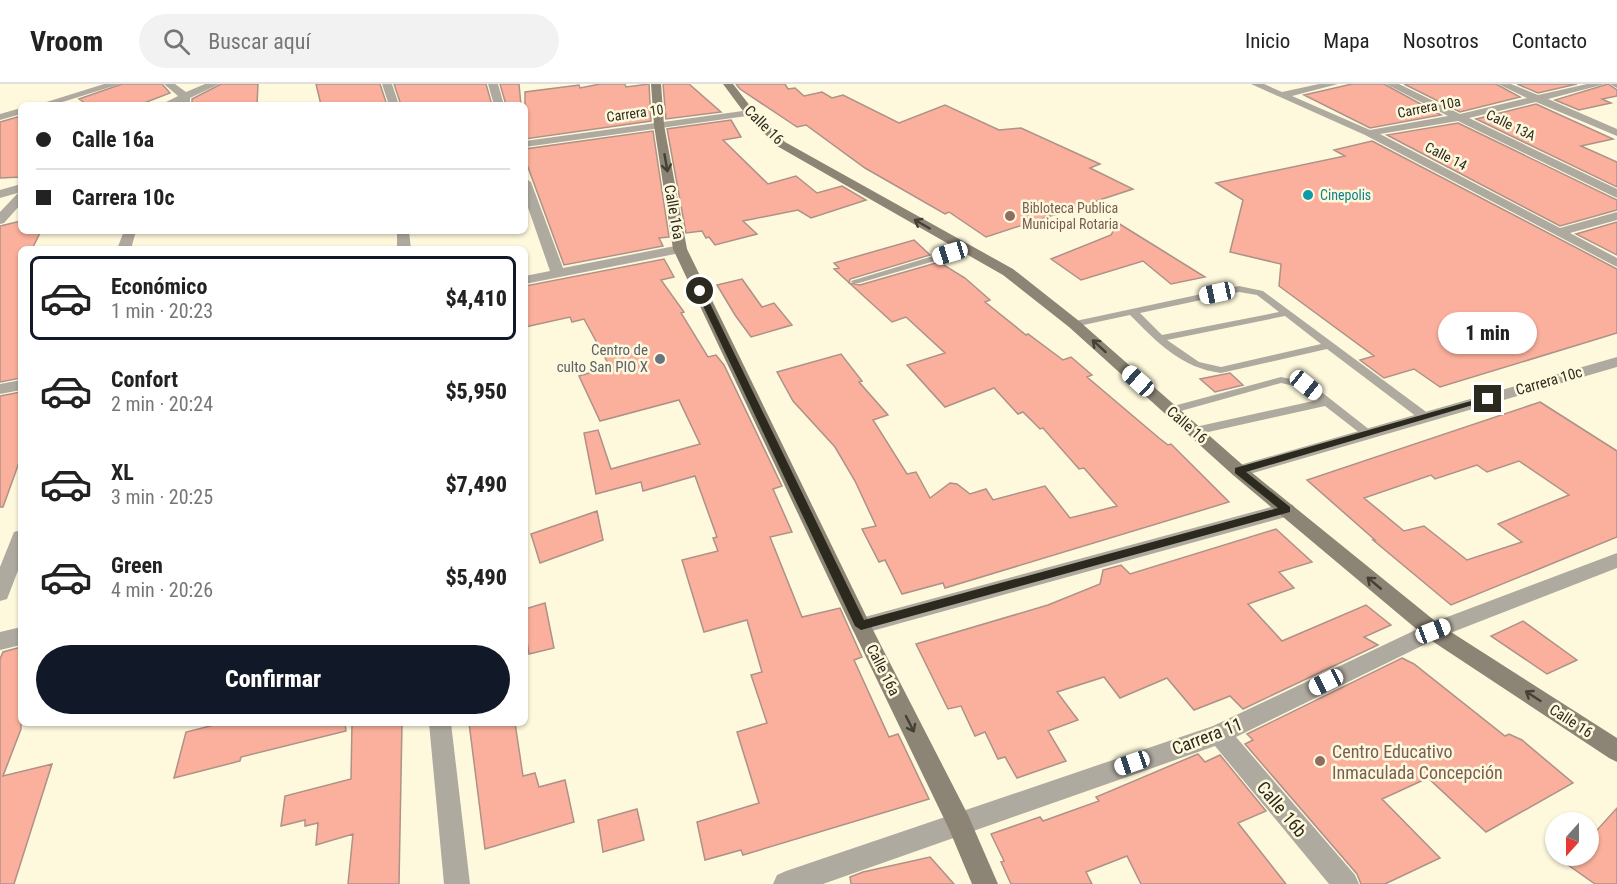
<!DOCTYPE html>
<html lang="es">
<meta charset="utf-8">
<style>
body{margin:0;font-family:"Roboto Condensed",sans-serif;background:#f2f2f2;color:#222;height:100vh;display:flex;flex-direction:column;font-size:22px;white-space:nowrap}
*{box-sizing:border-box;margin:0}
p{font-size:20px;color:#767676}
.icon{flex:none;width:33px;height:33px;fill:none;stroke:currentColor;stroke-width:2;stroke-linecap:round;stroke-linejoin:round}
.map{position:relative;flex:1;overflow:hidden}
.side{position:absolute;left:18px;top:162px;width:510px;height:480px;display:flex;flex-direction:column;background:#fff;border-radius:9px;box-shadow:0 2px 4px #0004}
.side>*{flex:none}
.top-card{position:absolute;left:18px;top:18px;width:510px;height:132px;border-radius:9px;box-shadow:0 2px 4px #0004;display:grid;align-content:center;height:132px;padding:0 18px;background:#fff}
.needle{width:39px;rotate:201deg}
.buttons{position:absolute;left:1545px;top:728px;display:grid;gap:12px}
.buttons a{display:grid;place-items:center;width:54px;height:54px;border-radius:50%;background:#fff;box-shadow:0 2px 4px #0004;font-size:30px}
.end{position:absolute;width:27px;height:27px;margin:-14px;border:8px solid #2c2a1f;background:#fff;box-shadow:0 0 0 3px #fff}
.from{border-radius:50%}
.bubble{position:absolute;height:42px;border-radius:21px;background:#fff;box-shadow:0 2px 4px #0004;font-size:20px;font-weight:800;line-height:42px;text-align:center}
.car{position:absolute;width:18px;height:36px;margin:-18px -9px;border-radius:8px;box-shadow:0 0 4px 2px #0007;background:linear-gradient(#fff 24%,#345 0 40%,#fff 0 76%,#345 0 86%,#fff 0)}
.top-card b{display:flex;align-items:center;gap:21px;height:57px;font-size:22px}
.top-card b+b{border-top:2px solid #e0e0e0}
.top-card i{width:15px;height:15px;background:#222}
ul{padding:10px 0 0;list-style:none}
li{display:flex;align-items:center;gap:18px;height:84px;margin:0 12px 9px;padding:0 6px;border:3px solid transparent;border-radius:9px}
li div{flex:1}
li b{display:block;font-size:22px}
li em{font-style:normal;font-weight:800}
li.on{border-color:#111827}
li>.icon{width:54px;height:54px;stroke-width:1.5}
.action{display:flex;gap:12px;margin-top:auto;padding:12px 18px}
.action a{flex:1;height:69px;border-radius:36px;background:#111827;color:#fff;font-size:24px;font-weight:800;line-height:69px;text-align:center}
header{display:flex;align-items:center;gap:36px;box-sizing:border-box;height:84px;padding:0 30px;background:#fff;border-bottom:2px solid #e0e0e0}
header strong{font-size:28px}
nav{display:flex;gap:33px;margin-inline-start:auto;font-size:21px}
.search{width:420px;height:54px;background:#f2f2f2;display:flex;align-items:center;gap:15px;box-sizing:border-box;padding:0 21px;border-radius:33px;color:#767676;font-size:22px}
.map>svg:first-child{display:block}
.building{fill:#fab09c;stroke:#ae9188;stroke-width:1.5;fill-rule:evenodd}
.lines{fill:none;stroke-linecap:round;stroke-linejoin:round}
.lane{fill:#afaa9f;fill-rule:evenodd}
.street{fill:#afaa9f;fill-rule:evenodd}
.secondary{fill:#8c8474;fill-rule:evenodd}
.oneway{stroke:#444034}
.route{fill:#2c2a1f}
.culture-dot{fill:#0f9aa8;stroke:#fef9dc;stroke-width:2}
.education-dot{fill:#8d6e63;stroke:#fef9dc;stroke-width:2}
.worship-dot{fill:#6b7280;stroke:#fef9dc;stroke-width:2}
.labels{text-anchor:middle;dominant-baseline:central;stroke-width:5;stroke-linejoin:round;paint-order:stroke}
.far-street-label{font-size:14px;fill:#2c2a1f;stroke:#fef9dc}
.far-culture-label{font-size:14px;fill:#0d838f;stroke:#fef9dc;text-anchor:start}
.far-education-label{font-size:14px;fill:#785e54;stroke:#fef9dc;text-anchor:start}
.street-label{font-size:15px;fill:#2c2a1f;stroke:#fef9dc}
.worship-label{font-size:15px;fill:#5b616d;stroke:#fef9dc;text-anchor:end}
.near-street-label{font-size:18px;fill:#2c2a1f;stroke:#fef9dc}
.near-education-label{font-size:18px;fill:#785e54;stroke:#fef9dc;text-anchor:start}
</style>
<header>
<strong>Vroom</strong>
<div class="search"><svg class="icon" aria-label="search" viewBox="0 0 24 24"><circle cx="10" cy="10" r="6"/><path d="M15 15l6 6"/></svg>Buscar aquí</div>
<nav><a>Inicio</a><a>Mapa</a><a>Nosotros</a><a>Contacto</a></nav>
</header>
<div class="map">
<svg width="1617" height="800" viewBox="0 0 1617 800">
<rect width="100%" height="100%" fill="#fef9dc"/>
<!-- building -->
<path class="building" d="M122 0H162L170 9 139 21H88L79 15Z
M221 0H258L257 21H192V15Z
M316 0H380L387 21H321Z
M394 0H486L492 21H401Z
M500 0H519L521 21H506Z
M600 0H625L626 3 649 0 651 37 525 55V8L579 1 580 4Z
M663 0H689L721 28 666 35Z
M736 0H785L788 5 795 4 804 12 822 8 832 14 843 11 899 39 945 21 999 46 1021 44 1100 80 1090 84 1133 105 986 153 949 128 945 130 865 84 806 41 797 43 740 5Z
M1352 0H1384L1441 31 1370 44 1304 11Z
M1404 0H1496L1520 13 1460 28Z
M1517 0H1577L1538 9Z
M1608 0 1617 6V12L1602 15 1611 19 1579 26 1555 16Z
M1536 20 1613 55 1581 62 1617 78V103L1476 35Z
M21 32V93L0 94V38Z
M731 36 741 53 723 56 768 100 796 92 817 109 842 102 866 116 811 134 798 126 743 137 757 150 715 161 709 153 706 154 702 147 686 149 667 45Z
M1458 39 1617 116V126L1560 142 1387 51Z
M653 47 669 153 659 154 663 162 564 181 525 75V65Z
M1372 57 1617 185V249L1440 303 1414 285 1384 294 1360 276 1374 272 1279 202 1281 180 1230 168 1243 116 1216 99 1345 72 1334 66Z
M21 137V147H41L32 165H21V294L0 298V142Z
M1617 138V171L1576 150Z
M1118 139 1168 170 1205 193 1171 200 1143 177 1081 196 1051 175 1111 151Z
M914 156 930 171 850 195 849 199 860 201 939 178 965 194 990 216 985 218 1026 251 1028 250 1063 276 1071 273 1092 291 1087 293 1159 354 1168 361 1171 360 1229 418 945 504 943 499 902 510 885 476 879 478 862 445 876 442 855 397 835 363 793 317 777 288 841 270 862 297 859 298 888 331 873 336 907 390 916 388 930 414 950 399 957 400 970 410 986 405 993 416 1045 402 1070 434 1117 422 1084 384 1079 385 1043 344 1040 345 1023 328 1018 330 994 304 945 323 907 281 945 269 906 233 892 238 834 185 839 184 834 179Z
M664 175 674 193 661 196 684 228 681 229 708 273 716 271 724 281 782 402 773 405 792 448 770 453 802 533 840 524 862 573 854 576 889 653 898 650 929 715 743 771 741 766 705 776 697 738 759 719 737 648 767 639 751 591 762 588 747 536 704 548 682 476 718 467 713 454 717 453 695 392 643 407 641 398 596 410 584 349 598 346 611 385 700 360 679 316 600 337 579 292 610 283 584 235 572 238 570 233 525 243V202Z
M742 195 762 223 774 219 792 241 751 253 735 231 717 201Z
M1230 289 1243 301 1215 308 1200 295Z
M21 308V373L3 423H0V312Z
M1540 318 1617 367V453L1451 521 1373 456H1375L1307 396ZM1519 377 1569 411 1498 440 1522 458 1467 476 1424 442 1404 447 1364 414 1431 391 1435 395 1477 381 1487 388Z
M597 427 603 456 540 479 531 450Z
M1276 445 1312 478 1279 488 1294 504 1248 520 1282 557 1366 521 1391 541 1364 553 1378 561 1243 625 1230 612 1194 626 1167 594 1120 614 1104 593 1057 608 1078 636 1048 647 1066 677 1017 694 1005 673 998 675 985 648 975 652 961 622 948 625 916 560 1048 521 1100 500 1103 486 1121 481 1130 490Z
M545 519 554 564 529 570 525 544V525Z
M1523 537 1577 576 1547 590 1491 552Z
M21 563V645L3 692 52 680 14 800H0V575L3 568Z
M1402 574 1414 580 1505 652 1509 650 1522 656 1573 699 1486 748 1428 694 1382 715 1440 774 1385 800H1361L1357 790 1245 660 1253 656 1247 650Z
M222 639H345L346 647 241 673 240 677 174 694 186 648Z
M352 639H402L399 800H348L353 750 316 761 318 739 305 742V736L281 742 285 712 351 695Z
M469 639H515L523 692 535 689 539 703 565 696 574 738 485 765Z
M1198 670 1205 678 1220 671 1266 727 1238 739 1286 800H1141L1127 772 1086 788 1092 800H1011L1001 778 1004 777 991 750 1040 733 1043 737 1099 717 1096 713Z
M1617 724V800H1595L1554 771H1588V756Z
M637 725 644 756 603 768 598 736Z
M930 773 954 800H851L850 793 863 788Z"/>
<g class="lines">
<!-- lane -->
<path class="lane" d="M966 162 970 165 969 167 859 199H853L851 197Z
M1239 202 1263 207 1429 330 1431 333 1429 336H1421L1327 265 1221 289C1181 284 1157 258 1130 231L1074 243 1069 240 1071 238ZM1239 208 1257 211 1279 228 1162 251 1140 229ZM1285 232 1321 260 1221 283 1199 278 1167 256Z
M1281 293 1310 299 1375 350 1373 353H1365L1325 322 1195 351 1189 347 1195 343 1318 316 1303 304 1281 299 1170 330 1164 326 1166 324Z"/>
<!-- street -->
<path class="street" d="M104 0H120L53 21H37Z
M164 0H175L186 8 205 0H219L190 14V21H180V18L174 21H160L178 12Z
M382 0H392L399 21H389Z
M488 0H498L504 21H494Z
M1251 0H1264L1282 8 1319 0H1338L1292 12 1370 46 1448 32 1386 0H1399L1460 30 1527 14 1498 0H1511L1538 11 1587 0H1605L1548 15 1617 45V52L1536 18 1469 34 1617 105V114L1458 37 1380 50 1560 144 1617 128V136L1570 149 1617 174V183L1365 51Z
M1610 0H1617V4Z
M21 24V30L0 36V30Z
M750 26 755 29 754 31 525 63V57Z
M525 94 531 98 563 184 680 161 687 165 680 169 525 200V192L550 187 525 115Z
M21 100V108L0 114V106Z
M21 109V120L4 139 0 140V128L17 110Z
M124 147H136L131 165H117Z
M397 147H409L411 165H397Z
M1617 273V283L1239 393 1233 391 1230 387 1233 383Z
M21 296V306L0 310V300Z
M1286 419 1293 421 1295 426 1293 431 861 550 854 548 851 542 854 536 861 534Z
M21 446V479L7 515 0 517V483L14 448Z
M1617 469V484L1440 553 1236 653 1355 791 1359 800H1329L1215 662 823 800H773L777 791 786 787 1213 642 1426 541Z
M21 543V561L0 566V548Z
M429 639H451L470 800H444Z"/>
<!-- secondary -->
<path class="secondary" d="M651 0H661L664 41 687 165 871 542 968 731 998 800H972L949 745 851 542 673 165 654 41Z
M723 0H733L754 27 785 58 1013 185 1079 237 1245 383 1440 541 1617 654V678L1609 674 1426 553 1233 391 1069 243 1003 191 777 62 746 31Z"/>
</g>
<!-- one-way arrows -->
<defs><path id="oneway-shaft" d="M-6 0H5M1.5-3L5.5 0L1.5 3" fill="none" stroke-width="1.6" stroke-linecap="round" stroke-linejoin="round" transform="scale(1.5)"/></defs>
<g class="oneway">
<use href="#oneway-shaft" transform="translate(666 79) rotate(80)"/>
<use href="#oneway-shaft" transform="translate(922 140) rotate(-150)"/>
<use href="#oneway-shaft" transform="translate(1099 262) rotate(-138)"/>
<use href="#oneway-shaft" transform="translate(1374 499) rotate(-140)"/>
<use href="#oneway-shaft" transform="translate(1533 612) rotate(-147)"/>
<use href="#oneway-shaft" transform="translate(910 640) rotate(63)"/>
</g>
<!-- route -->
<path class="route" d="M700 204 704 207 864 536 1278 424 1235 389V384L1485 313 1493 315 1246 388 1290 423V428L861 546 855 542 696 207Z"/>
<!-- markers -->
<circle class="culture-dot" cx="1308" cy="111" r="6"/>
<g class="education-dot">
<circle cx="1010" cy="132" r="6"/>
<circle cx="1320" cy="677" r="6"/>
</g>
<circle class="worship-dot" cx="660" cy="275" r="6"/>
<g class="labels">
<!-- far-street labels -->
<g class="far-street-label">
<text transform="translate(1429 23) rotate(-11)">Carrera 10a</text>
<text transform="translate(635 29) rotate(-8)">Carrera 10</text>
<text transform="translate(1511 41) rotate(26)">Calle 13A</text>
<text transform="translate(1446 72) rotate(27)">Calle 14</text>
</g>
<!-- far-culture labels -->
<g class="far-culture-label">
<text x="1320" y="111">Cinepolis</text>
</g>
<!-- far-education labels -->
<g class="far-education-label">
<text x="1022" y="124">Bibloteca Publica<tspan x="1022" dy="16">Municipal Rotaria</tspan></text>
</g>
<!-- street labels -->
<g class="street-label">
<text transform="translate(764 41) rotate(45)">Calle 16</text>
<text transform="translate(674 128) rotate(80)">Calle 16a</text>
<text transform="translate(1549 297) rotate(-16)">Carrera 10c</text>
<text transform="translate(1187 341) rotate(41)">Calle 16</text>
<text transform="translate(883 586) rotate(63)">Calle 16a</text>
<text transform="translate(1571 637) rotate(33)">Calle 16</text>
</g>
<!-- worship labels -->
<g class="worship-label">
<text x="648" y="266">Centro de<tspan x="648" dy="17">culto San PIO X</tspan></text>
</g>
<!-- near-street labels -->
<g class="near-street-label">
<text transform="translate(1207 652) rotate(-21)">Carrera 11</text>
<text transform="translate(1282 725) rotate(50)">Calle 16b</text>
</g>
<!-- near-education labels -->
<g class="near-education-label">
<text x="1332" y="667">Centro Educativo<tspan x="1332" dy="21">Inmaculada Concepción</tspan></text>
</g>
</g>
</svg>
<div class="buttons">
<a><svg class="needle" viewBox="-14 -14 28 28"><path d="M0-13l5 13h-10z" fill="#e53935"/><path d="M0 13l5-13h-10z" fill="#767676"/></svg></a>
</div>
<i class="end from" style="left:700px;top:207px"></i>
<i class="end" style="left:1488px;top:315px"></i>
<div class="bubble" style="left:1438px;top:228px;width:99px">1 min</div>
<i class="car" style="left:950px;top:169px;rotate:253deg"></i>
<i class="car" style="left:1217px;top:209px;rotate:258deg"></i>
<i class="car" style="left:1138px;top:297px;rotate:312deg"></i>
<i class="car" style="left:1306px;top:301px;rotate:129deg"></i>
<i class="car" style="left:1433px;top:547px;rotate:69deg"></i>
<i class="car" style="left:1326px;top:598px;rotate:244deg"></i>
<i class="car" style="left:1132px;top:679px;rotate:251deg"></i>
<div class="top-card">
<b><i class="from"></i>Calle 16a</b>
<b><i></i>Carrera 10c</b>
</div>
<section class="side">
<ul>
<li class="on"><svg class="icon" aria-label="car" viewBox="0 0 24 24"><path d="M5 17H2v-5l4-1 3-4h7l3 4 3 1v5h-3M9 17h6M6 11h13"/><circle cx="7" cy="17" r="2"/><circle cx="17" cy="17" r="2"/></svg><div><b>Económico</b><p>1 min · 20:23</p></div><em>$4,410</em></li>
<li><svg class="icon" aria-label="car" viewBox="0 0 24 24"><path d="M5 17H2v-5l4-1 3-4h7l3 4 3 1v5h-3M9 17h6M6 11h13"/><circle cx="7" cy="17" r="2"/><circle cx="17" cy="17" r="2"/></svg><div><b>Confort</b><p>2 min · 20:24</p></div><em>$5,950</em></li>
<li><svg class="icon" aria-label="car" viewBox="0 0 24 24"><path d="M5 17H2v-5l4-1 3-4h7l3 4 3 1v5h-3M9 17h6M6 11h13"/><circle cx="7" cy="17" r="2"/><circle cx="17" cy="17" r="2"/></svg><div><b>XL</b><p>3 min · 20:25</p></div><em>$7,490</em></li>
<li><svg class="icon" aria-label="car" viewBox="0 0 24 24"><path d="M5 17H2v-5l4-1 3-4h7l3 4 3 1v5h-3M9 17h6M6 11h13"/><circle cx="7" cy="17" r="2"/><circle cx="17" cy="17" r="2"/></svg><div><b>Green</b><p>4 min · 20:26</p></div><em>$5,490</em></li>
</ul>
<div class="action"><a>Confirmar</a></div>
</section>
</div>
